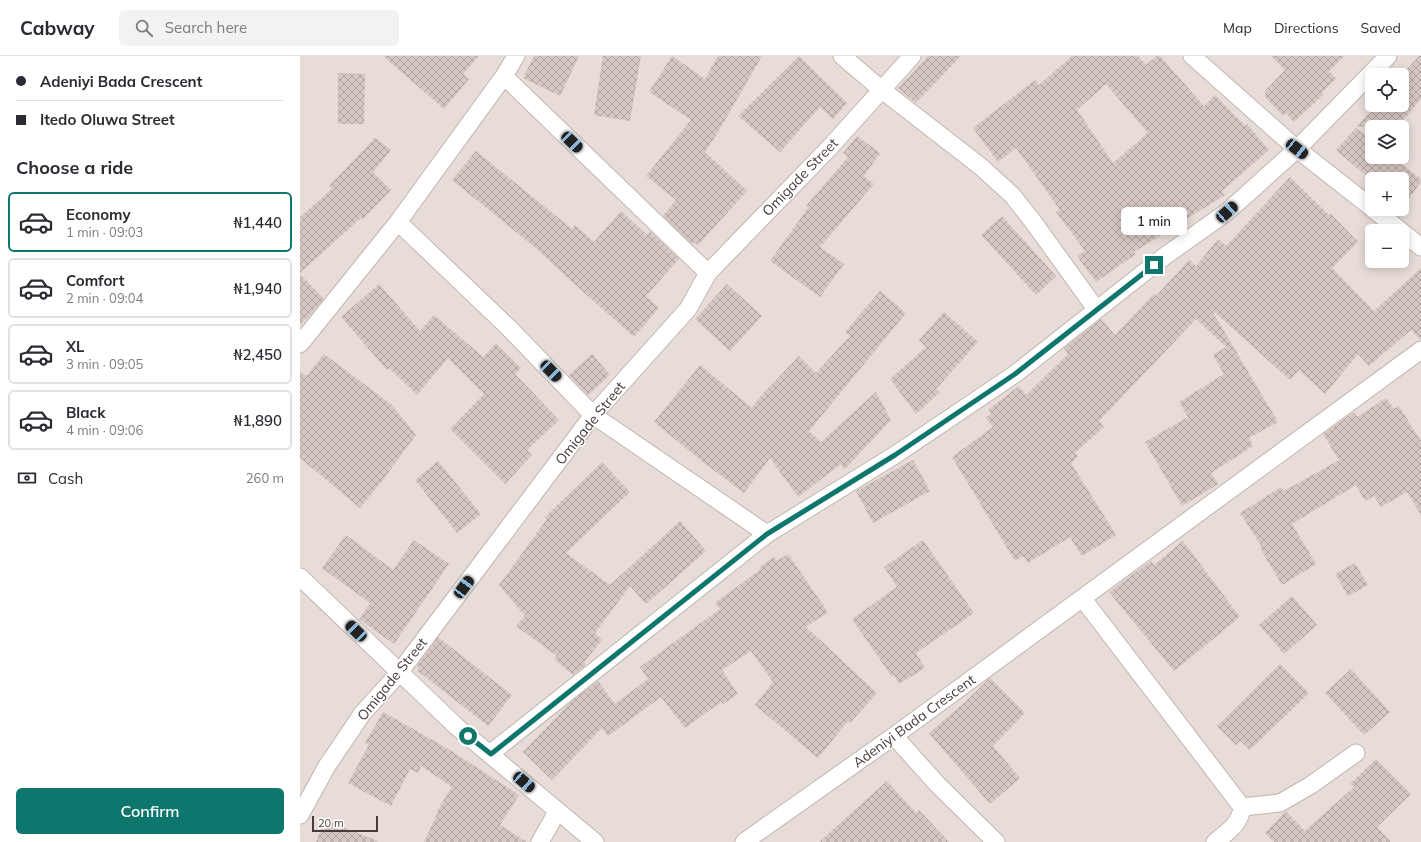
<!DOCTYPE html>
<meta charset="utf-8">
<style>
body{margin:0;font-family:Mulish,sans-serif;background:#f2f2f3;color:#2b2b33;height:100vh;display:flex;flex-direction:column;font-size:15px;white-space:nowrap}
*{box-sizing:border-box;margin:0}
p{font-size:13px;color:#7c7c81}
.icon{flex:none;width:22px;height:22px;fill:none;stroke:currentColor;stroke-width:2;stroke-linecap:round;stroke-linejoin:round}
.map{position:relative;flex:1;overflow:hidden}
.sheet{display:flex;flex-direction:column;background:#fff;width:300px}
.sheet>*{flex:none}
.banner{display:grid;align-content:center;height:88px;padding:0 16px;background:#fff}
.fabs{position:absolute;left:1065px;top:12px;display:grid;gap:8px}
.fabs a{display:grid;place-items:center;width:44px;height:44px;border-radius:6px;background:#fff;box-shadow:0 2px 10px #0003;font-size:20px}
.scale{position:absolute;left:12px;bottom:10px;width:66px;box-sizing:border-box;padding-left:4px;border:2px solid #463b38;border-top:0;font-size:11px;line-height:14px;white-space:nowrap;color:#463b38;-webkit-text-stroke:3px #fff;paint-order:stroke}
.end{position:absolute;width:18px;height:18px;margin:-9px;border:5px solid #0f766e;background:#fff;box-shadow:0 0 0 2px #fff}
.from{border-radius:50%}
.bubble{position:absolute;height:28px;border-radius:6px;background:#fff;box-shadow:0 2px 10px #0003;font-size:13px;font-weight:600;line-height:28px;text-align:center}
.car{position:absolute;width:12px;height:24px;margin:-12px -6px;border-radius:5px;box-shadow:0 0 3px 1px #0007;background:linear-gradient(#222 24%,#8ab4d8 0 40%,#222 0 76%,#8ab4d8 0 86%,#222 0)}
.banner b{display:flex;align-items:center;gap:14px;height:38px;font-size:15px}
.banner b+b{border-top:1px solid #e1e1e2}
.banner i{width:10px;height:10px;background:#2b2b33}
ul{padding:0;list-style:none}
li{display:flex;align-items:center;gap:12px;height:60px;margin:0 8px 6px;padding:0 8px;border:2px solid #e1e1e2;border-radius:6px}
li div{flex:1}
li b{display:block;font-size:15px}
li em{font-style:normal;font-weight:600}
li.active{border-color:#0f766e}
li>.icon{width:36px;height:36px;stroke-width:1.5}
h2{padding:0 16px;font-size:18px;line-height:48px}
.pay{display:flex;align-items:center;gap:10px;height:44px;padding:0 16px;font-size:15px}
.pay p{margin-inline-start:auto}
.button{display:flex;gap:8px;margin-top:auto;padding:8px 16px}
.button a{flex:1;height:46px;border-radius:6px;background:#0f766e;color:#fff;font-size:16px;font-weight:600;line-height:46px;text-align:center}
header{display:flex;align-items:center;gap:24px;box-sizing:border-box;height:56px;padding:0 20px;background:#fff;border-bottom:1px solid #e1e1e2}
header strong{font-size:19px}
nav{display:flex;gap:22px;margin-inline-start:auto;font-size:14px}
.search{width:280px;height:36px;background:#f2f2f3;display:flex;align-items:center;gap:10px;box-sizing:border-box;padding:0 14px;border-radius:6px;color:#7c7c81;font-size:15px}
main{display:flex;flex:1;min-height:0}
.map>svg:first-child{display:block}
.residential{fill:#e7dcd8;fill-rule:evenodd}
.building{fill:url(#building-cross-hatch);fill-rule:evenodd}
.lines{fill:none;stroke-linecap:round;stroke-linejoin:round}
.street-casing{stroke:#c1b4af;stroke-width:19}
.street{stroke:#fff;stroke-width:17}
.route{stroke:#0f766e;stroke-width:5}
.labels{text-anchor:middle;dominant-baseline:central;stroke-width:3;stroke-linejoin:round;paint-order:stroke}
.street-label{font-size:14px;fill:#463b38;stroke:#fff}
</style>
<header>
<strong>Cabway</strong>
<div class="search"><svg class="icon" aria-label="search" viewBox="0 0 24 24"><circle cx="10" cy="10" r="6"/><path d="M15 15l6 6"/></svg>Search here</div>
<nav><a>Map</a><a>Directions</a><a>Saved</a></nav>
</header>
<main>
<section class="sheet">
<div class="banner">
<b><i class="from"></i>Adeniyi Bada Crescent</b>
<b><i></i>Itedo Oluwa Street</b>
</div>
<h2>Choose a ride</h2>
<ul>
<li class="active"><svg class="icon" aria-label="car" viewBox="0 0 24 24"><path d="M5 17H2v-5l4-1 3-4h7l3 4 3 1v5h-3M9 17h6M6 11h13"/><circle cx="7" cy="17" r="2"/><circle cx="17" cy="17" r="2"/></svg><div><b>Economy</b><p>1 min · 09:03</p></div><em>₦1,440</em></li>
<li><svg class="icon" aria-label="car" viewBox="0 0 24 24"><path d="M5 17H2v-5l4-1 3-4h7l3 4 3 1v5h-3M9 17h6M6 11h13"/><circle cx="7" cy="17" r="2"/><circle cx="17" cy="17" r="2"/></svg><div><b>Comfort</b><p>2 min · 09:04</p></div><em>₦1,940</em></li>
<li><svg class="icon" aria-label="car" viewBox="0 0 24 24"><path d="M5 17H2v-5l4-1 3-4h7l3 4 3 1v5h-3M9 17h6M6 11h13"/><circle cx="7" cy="17" r="2"/><circle cx="17" cy="17" r="2"/></svg><div><b>XL</b><p>3 min · 09:05</p></div><em>₦2,450</em></li>
<li><svg class="icon" aria-label="car" viewBox="0 0 24 24"><path d="M5 17H2v-5l4-1 3-4h7l3 4 3 1v5h-3M9 17h6M6 11h13"/><circle cx="7" cy="17" r="2"/><circle cx="17" cy="17" r="2"/></svg><div><b>Black</b><p>4 min · 09:06</p></div><em>₦1,890</em></li>
</ul>
<div class="pay"><svg class="icon" aria-label="cash" viewBox="0 0 24 24"><path d="M3 7h18v10H3z"/><circle cx="12" cy="12" r="2"/></svg>Cash<p>260 m</p></div>
<div class="button"><a>Confirm</a></div>
</section>
<div class="map">
<svg width="1121" height="786" viewBox="0 0 1121 786">
<defs>
<pattern id="building-cross-hatch" width="8" height="8" patternUnits="userSpaceOnUse"><rect width="8" height="8" fill="#d7c7c2"/><path d="M0 0l8 8M0 8l8-8" fill="none" stroke="#b0a39f"/></pattern>
</defs>
<rect width="100%" height="100%" fill="#f3ece9"/>
<!-- residential -->
<path class="residential" d="M0 0H1121V786H0ZM1072 19H1102V49H1072ZM1072 71H1102V101H1072ZM1072 123H1102V153H1072ZM1072 175H1102V205H1072Z"/>
<!-- building -->
<path class="building" d="M83 0H179L163 18 169 23 144 53Z
M234 0H279L260 40 223 22Z
M303 0H341L330 65 294 59Z
M372 0 405 23 418 0H462L417 78 405 96 447 135 398 189 394 186 392 188 363 160 376 144 346 120 391 64 349 36Z
M499 0 547 47 533 63 520 51 480 96 438 60Z
M628 0H661L616 47 598 32Z
M772 0H838L846 9 857 0H860L904 50 915 39 945 70 947 68 969 94 922 135 925 139 834 196 836 198 796 226 777 200 785 195 756 156 760 154 716 92 698 106 673 72 735 24 739 29ZM806 28 848 77 813 107 777 54Z
M971 0H1045L1029 15 1036 23 1021 37 1023 39 994 66 986 57 983 60 965 41V35L985 14Z
M1119 0H1121V43L1097 71H1057L1076 49H1102V19Z
M38 17 65 18 64 68H38Z
M1056 72 1072 85V101H1093L1121 123V126L1102 152V123H1072V125L1036 94Z
M557 80 580 97 564 120 574 128 520 191 544 208 520 241 470 205 508 152 506 150 548 101 543 97Z
M75 82 91 94 73 116 91 134 63 163 61 162 0 217V161L32 133 29 130Z
M176 95 272 173 275 169 294 186 321 155 347 179 350 175 379 203 346 240 359 252 334 281 270 224 237 193 152 124Z
M990 121 1029 159 1031 158 1058 186 1032 212 1074 255 1121 212V284L1111 274 1069 310 1058 298 1025 338 999 314 990 324 911 253 978 366 949 382 953 390 911 417 918 428 882 450 845 386 888 361 879 346 924 318 913 299 926 291 896 263 799 365 804 371 775 397 778 400 771 407 816 479 782 500 770 481 728 507 723 500 715 505 652 401 693 371 686 362 691 358 688 354 719 330 726 339 768 298 764 292 801 263 815 279 854 238 856 240 889 204 896 210 918 183 926 190Z
M1089 153H1101L1097 159Z
M702 160 756 220 736 239 681 179Z
M0 218 24 243 10 259 0 269Z
M79 228 120 275 134 259 183 301 196 287 221 312 215 318 259 364 227 394 232 399 205 428 150 373 184 338 148 302 117 339 89 312 87 314 41 261Z
M427 228 462 260 430 295 395 263Z
M580 235 606 257 509 375 521 386 576 336 591 364 544 414 541 408 498 441 470 402 444 437 403 406 354 366 400 309 452 352 459 342 499 300 516 317 550 280 545 276Z
M644 256 678 286 636 333 640 336 616 358 590 323 626 291 619 284Z
M24 298 92 349 116 379 82 425 60 452 0 402V316L7 320Z
M292 298 310 319 288 339 269 319Z
M1086 342 1094 353 1099 350 1121 385V459L1107 436 1081 451 1074 440 1065 445 1056 429 992 468 1016 508 982 529 960 492 962 491 940 457 981 431 984 435 1039 404 1023 378 1054 356 1057 361Z
M613 404 630 435 573 467 556 435Z
M138 405 181 458 157 477 115 424Z
M302 406 330 436 266 497 310 529 380 465 406 495 346 548 330 530 295 577 302 584 284 606 286 609 273 619 254 603 257 600 216 570 225 560 199 529 247 463 245 461Z
M46 479 93 514 114 484 149 508 94 588 59 563 70 547 22 512Z
M623 484 674 557 616 597 625 612 599 628 594 619 592 621 552 563 597 531 584 511Z
M883 485 940 561 874 615 809 536 851 505 854 509Z
M488 498 528 556 506 571 577 637 550 667 548 665 518 702 455 649 473 626 451 595 422 614 438 638 423 648 421 646 385 672 361 641 308 680 302 672 252 724 223 696 272 645 298 625 315 648 348 623 340 611 420 553 415 547 461 513 460 511 474 501 477 505Z
M1055 507 1068 529 1048 540 1035 518Z
M992 540 1017 569 984 598 959 569Z
M138 581 212 639 188 670 118 615V609Z
M980 608 1009 637 950 694 941 685 936 689 917 670Z
M1051 613 1090 656 1064 679 1025 637Z
M690 622 725 657 693 690 720 722 690 748 629 677 663 648Z
M83 656 150 694 219 739 200 769 227 786H124L138 756 137 755 152 731 121 710 118 717 110 713 91 750 48 727 69 689 65 687Z
M1076 703 1111 738 1077 771 1091 786H974L965 777 986 755 1005 775 1054 731 1050 728Z
M587 725 616 757 619 754 649 786H519Z
M25 764 78 785 77 786H16Z"/>
<g class="lines">
<defs>
<path id="street" d="M542 0 582 34 680 110 712 139 734 167 796 253
M892 0 997 93 1072 152
M204 20 408 217
M1073 153 1101 175
M98 166 208 271 293 359 467 478
M1102 176 1121 191
M0 288 98 166 204 20 216 0
M0 521 157 671 295 786
M783 543 942 751C940 769 928 775 915 786
M594 680 638 729 696 786
M191 697 467 478 595 399 715 318 865 200 927 156 997 93 1088 0
M942 751 980 747 1011 729 1056 697
M0 759 27 710 62 658 99 617 293 359 388 253 408 217 531 90 612 0
M240 786 257 756
M444 786 594 680 1121 294"/>
</defs>
<!-- street casing -->
<use href="#street" class="street-casing"/>
<!-- street -->
<use href="#street" class="street"/>
</g>
<g class="lines">
<!-- route -->
<path class="route" d="M168 680 191 698 467 478 595 399 715 318 854 209"/>
</g>
<g class="labels">
<!-- street labels -->
<g class="street-label">
<text transform="translate(500 121) rotate(-46)">Omigade Street</text>
<text transform="translate(290 367) rotate(-51)">Omigade Street</text>
<text transform="translate(92 623) rotate(-51)">Omigade Street</text>
<text transform="translate(614 665) rotate(-36)">Adeniyi Bada Crescent</text>
</g>
</g>
</svg>
<div class="fabs">
<a><svg class="icon" aria-label="locate" viewBox="0 0 24 24"><circle cx="12" cy="12" r="6"/><path d="M12 2v4M12 18v4M2 12h4M18 12h4"/></svg></a>
<a><svg class="icon" aria-label="layers" viewBox="0 0 24 24"><path d="M12 4l9 5-9 5-9-5zM3 14l9 5 9-5"/></svg></a>
<a>+</a>
<a>−</a>
</div>
<div class="scale">20 m</div>
<i class="end from" style="left:168px;top:680px"></i>
<i class="end" style="left:854px;top:209px"></i>
<div class="bubble" style="left:821px;top:151px;width:66px">1 min</div>
<i class="car" style="left:272px;top:86px;rotate:134deg"></i>
<i class="car" style="left:997px;top:93px;rotate:128deg"></i>
<i class="car" style="left:927px;top:156px;rotate:48deg"></i>
<i class="car" style="left:251px;top:315px;rotate:136deg"></i>
<i class="car" style="left:164px;top:531px;rotate:37deg"></i>
<i class="car" style="left:56px;top:575px;rotate:314deg"></i>
<i class="car" style="left:224px;top:726px;rotate:131deg"></i>
</div>
</main>
